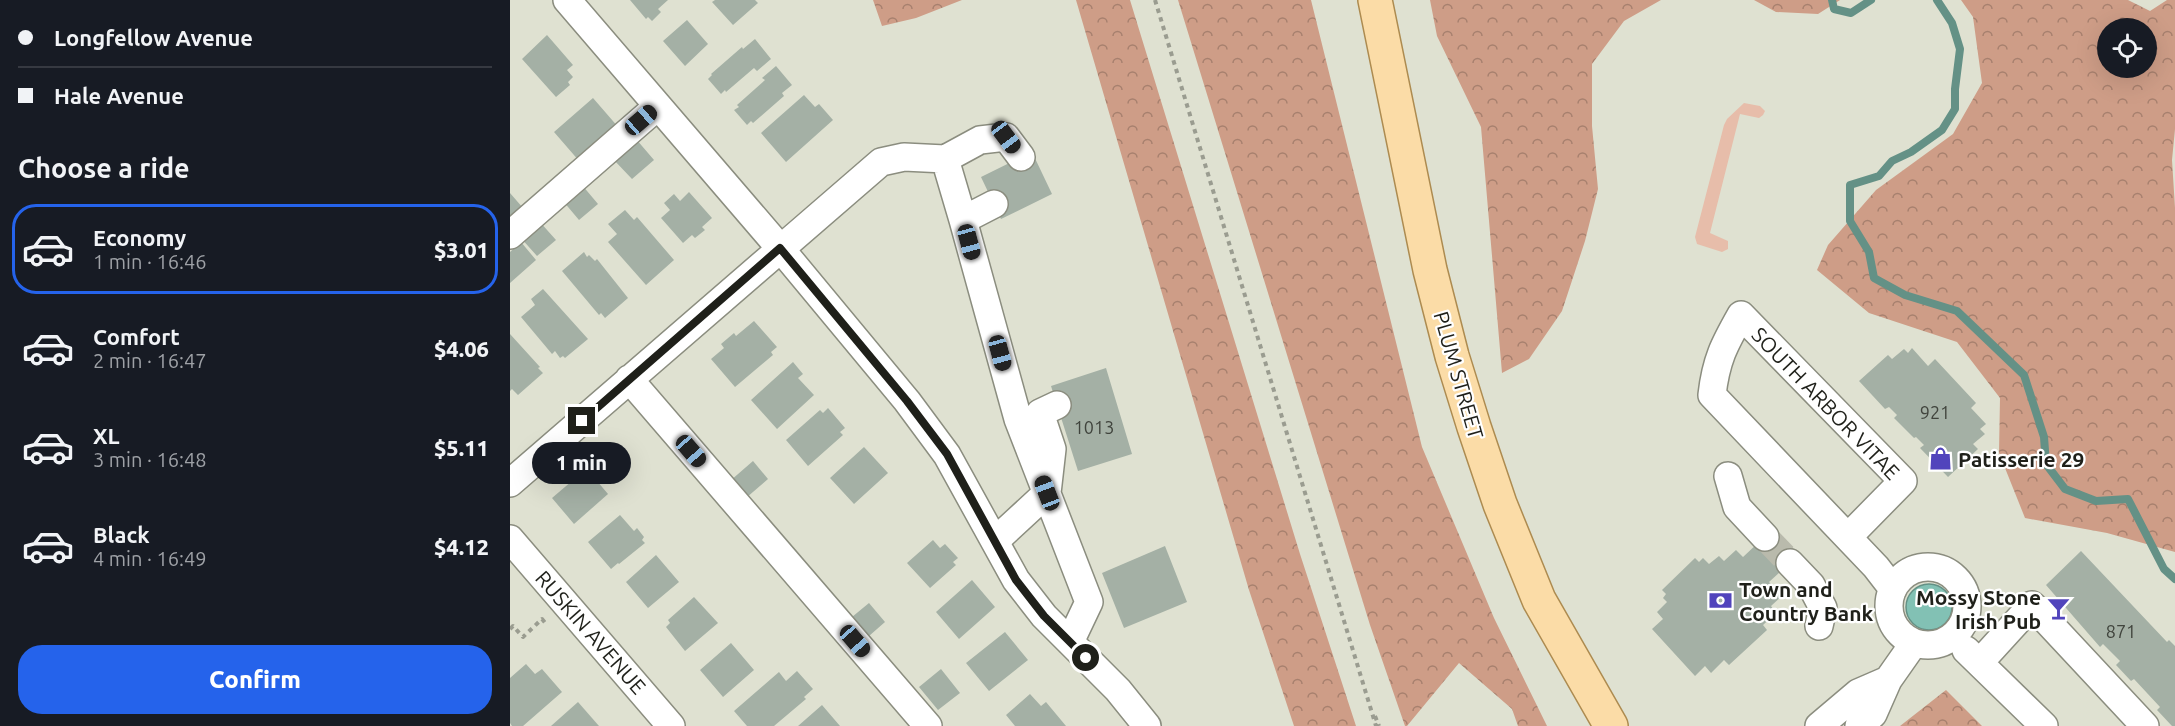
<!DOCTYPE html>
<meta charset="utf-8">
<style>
body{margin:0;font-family:Ubuntu,sans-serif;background:#242831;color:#f1f3f6;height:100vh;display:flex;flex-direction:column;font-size:22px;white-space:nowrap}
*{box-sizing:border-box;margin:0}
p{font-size:20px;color:#9ea1a6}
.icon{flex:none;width:33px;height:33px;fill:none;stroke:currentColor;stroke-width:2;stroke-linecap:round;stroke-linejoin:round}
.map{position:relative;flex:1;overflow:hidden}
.sheet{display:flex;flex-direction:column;background:#171b24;width:510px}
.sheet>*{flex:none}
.top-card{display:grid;align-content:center;height:132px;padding:0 18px;background:#171b24}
.controls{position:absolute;left:1587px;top:18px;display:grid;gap:12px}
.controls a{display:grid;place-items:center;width:60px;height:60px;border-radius:50%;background:#171b24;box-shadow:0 6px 24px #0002;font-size:30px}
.end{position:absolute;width:27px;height:27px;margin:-14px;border:8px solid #1f201a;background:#fff;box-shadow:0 0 0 3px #fff}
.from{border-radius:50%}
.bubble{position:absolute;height:42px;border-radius:21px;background:#171b24;box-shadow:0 6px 24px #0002;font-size:20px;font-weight:800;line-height:42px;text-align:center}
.car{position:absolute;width:18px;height:36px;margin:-18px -9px;border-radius:8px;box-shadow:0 0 4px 2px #0007;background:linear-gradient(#222 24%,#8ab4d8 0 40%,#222 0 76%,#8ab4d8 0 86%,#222 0)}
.top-card b{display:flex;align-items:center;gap:21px;height:57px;font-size:22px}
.top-card b+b{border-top:2px solid #363941}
.top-card i{width:15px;height:15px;background:#f1f3f6}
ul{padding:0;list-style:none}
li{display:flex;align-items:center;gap:18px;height:90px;margin:0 12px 9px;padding:0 6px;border:3px solid transparent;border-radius:24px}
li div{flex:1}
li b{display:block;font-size:22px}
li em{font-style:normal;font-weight:800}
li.selected{border-color:#2563eb}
li>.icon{width:54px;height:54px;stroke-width:1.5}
h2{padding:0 18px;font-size:27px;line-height:72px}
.action{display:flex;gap:12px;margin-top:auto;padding:12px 18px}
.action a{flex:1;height:69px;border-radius:24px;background:#2563eb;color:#fff;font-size:24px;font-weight:800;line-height:69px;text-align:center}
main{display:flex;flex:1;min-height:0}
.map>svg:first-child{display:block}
.green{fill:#e7bdaa}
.forest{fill:url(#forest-crowns);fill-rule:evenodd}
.water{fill:#82c1b4;stroke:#649186;stroke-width:1.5}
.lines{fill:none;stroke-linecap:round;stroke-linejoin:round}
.stream{stroke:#649186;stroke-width:8}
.building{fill:#a4b0a5}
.minor-tunnel{stroke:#b9baac;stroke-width:27;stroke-dasharray:27 14;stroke-linecap:butt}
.minor-casing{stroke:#8b8d7f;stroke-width:30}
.major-casing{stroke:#ad8b50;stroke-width:36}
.path{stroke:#9a9c90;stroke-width:4;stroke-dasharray:4.5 4.5;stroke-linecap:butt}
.minor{stroke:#fff;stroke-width:27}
.major{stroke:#fbdca7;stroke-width:33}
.route{stroke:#1f201a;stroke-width:8}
.labels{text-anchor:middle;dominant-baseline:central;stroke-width:4.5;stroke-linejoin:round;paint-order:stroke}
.number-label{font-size:18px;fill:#40443d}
.street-label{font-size:21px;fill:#1f201a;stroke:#fff}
.poi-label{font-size:21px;font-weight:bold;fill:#1f201a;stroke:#fff;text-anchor:start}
</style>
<main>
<section class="sheet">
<div class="top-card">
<b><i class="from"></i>Longfellow Avenue</b>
<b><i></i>Hale Avenue</b>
</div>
<h2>Choose a ride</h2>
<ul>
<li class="selected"><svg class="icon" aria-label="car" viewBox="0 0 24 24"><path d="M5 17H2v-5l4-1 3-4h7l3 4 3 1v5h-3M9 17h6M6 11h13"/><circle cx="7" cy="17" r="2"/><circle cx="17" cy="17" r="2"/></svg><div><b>Economy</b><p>1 min · 16:46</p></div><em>$3.01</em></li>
<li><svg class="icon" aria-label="car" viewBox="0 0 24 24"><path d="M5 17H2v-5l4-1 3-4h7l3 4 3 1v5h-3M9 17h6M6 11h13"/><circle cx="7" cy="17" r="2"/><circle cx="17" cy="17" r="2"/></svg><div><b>Comfort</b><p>2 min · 16:47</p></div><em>$4.06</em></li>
<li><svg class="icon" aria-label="car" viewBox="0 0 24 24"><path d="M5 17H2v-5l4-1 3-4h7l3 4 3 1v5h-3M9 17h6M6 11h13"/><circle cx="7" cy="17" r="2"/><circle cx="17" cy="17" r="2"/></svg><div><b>XL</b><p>3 min · 16:48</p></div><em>$5.11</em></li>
<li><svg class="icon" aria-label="car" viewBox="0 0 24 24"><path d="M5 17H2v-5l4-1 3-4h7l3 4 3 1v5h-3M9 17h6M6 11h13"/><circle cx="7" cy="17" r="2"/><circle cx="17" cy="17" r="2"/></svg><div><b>Black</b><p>4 min · 16:49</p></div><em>$4.12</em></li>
</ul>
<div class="action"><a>Confirm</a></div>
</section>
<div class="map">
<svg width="1665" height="726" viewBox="0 0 1665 726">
<defs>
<pattern id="forest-crowns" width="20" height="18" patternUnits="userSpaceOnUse" patternTransform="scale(1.5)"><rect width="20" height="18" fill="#ce9d87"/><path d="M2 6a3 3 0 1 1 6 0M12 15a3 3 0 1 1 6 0" fill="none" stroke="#a7806e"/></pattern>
</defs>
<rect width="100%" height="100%" fill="#dfe1d1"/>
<!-- green -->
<path class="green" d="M1234 103 1250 106 1255 111 1253 115 1249 118 1230 114 1200 233 1218 241V249L1212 252 1187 244 1185 237 1214 125 1217 119Z"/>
<!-- forest -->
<path class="forest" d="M363 0H452L406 18 372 26Z
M566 0H620L790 554 846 726H784L739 590Z
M668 0H801L912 447 984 618 1037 726H1008L1002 709 949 663 897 726H895L860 625Z
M920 0H1151L1114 21 1082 64V126L1088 189 1075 241 1052 311 1019 359 992 373 971 127 927 36Z
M1244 0H1330L1308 14 1266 12Z
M1451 0H1618L1640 11 1657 0H1665V129L1662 160 1665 208V552L1597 533 1515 518 1489 453 1490 398 1447 342 1359 313 1307 270 1318 245 1366 190 1443 134 1472 83 1463 17ZM1598 28H1636V68H1598Z
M1436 690 1472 726H1390Z"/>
<!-- water -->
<path class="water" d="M1396 607a23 23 0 1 1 46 0a23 23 0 1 1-46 0Z"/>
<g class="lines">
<!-- stream -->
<path class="stream" d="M1322 0 1324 9 1341 13 1361 0
M1427 0 1442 23 1450 49 1445 89V109L1432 130 1401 152 1382 161 1369 176 1340 185V221L1359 252 1364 278 1395 295 1447 311 1514 375 1534 437 1536 464 1555 489 1586 501 1618 499 1654 569 1665 579"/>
</g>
<!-- building -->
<path class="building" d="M120 0H158L148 9 151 12 142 21 138 17 136 19Z
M205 0H245L248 3 223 25 202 2Z
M177 20 198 44 175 66 153 41Z
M37 35 63 65 57 70 63 77 58 82 60 85 46 97 12 59Z
M245 39 261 59 247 71 244 68 216 92 215 90 211 94 198 79 202 75 201 74 232 47 233 49Z
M266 66 282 85 272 93 274 96 243 123 241 121 237 125 224 110 229 107 227 105 255 80 252 78Z
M294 95 305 107 309 104 323 120 276 162 251 133Z
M83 98 109 128 70 162 44 132Z
M126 139 144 160 122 179 103 159Z
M522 152 542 194 491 219 471 177Z
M72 185 88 204 69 220 53 201Z
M179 192 202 218 192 227 195 230 185 238 182 235 173 243 151 218 160 210 154 203 164 194 170 201Z
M0 193 13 208 0 219Z
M115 210 124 220 127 217 164 260 136 285 98 242 107 234 98 224Z
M29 221 46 240 27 256 10 237Z
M11 242 26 260 0 283V252Z
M74 252 77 257 79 255 85 261 87 259 118 298 95 318 91 313 89 315 52 271Z
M33 289 78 339 55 358 53 356 50 358 45 351 42 354 11 317 25 305 21 299Z
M244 321 267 347 261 352 263 355 225 387 201 359 214 348 211 344 224 333 226 336Z
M0 334 30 367 28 368 33 373 8 395 2 389 0 391Z
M1402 348 1418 366 1425 359 1466 403 1461 408 1476 424 1470 429 1475 434 1463 444 1468 449 1438 477 1410 448 1414 445 1406 437 1404 438 1384 418 1387 415 1379 407 1375 409 1349 381 1378 355 1382 359 1394 349 1398 353Z
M283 362 293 374 288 378 304 395 267 429 241 400Z
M596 368 622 454 568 471 541 386Z
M318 408 335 428 330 432 333 435 298 466 276 440 310 410 313 413Z
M87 446 104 466 87 481 98 494 64 524 42 498 69 475 63 467Z
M354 447 378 473 344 504 320 478Z
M243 461 258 479 236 498 220 481Z
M110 515 124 531 127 528 134 537 132 540 135 543 109 564 108 563 101 569 78 542Z
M1264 528 1289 555 1259 582 1272 596 1261 606 1266 613 1253 625 1257 630 1219 665 1214 660 1201 673 1195 666 1185 676 1142 629 1153 619 1147 612 1157 602 1153 598 1156 594 1152 590 1185 558 1189 562 1193 558 1199 564 1209 556 1214 561 1226 550 1233 557Z
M423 540 430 548 435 544 448 558 443 562 446 565 420 588 397 563Z
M655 546 677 602 614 628 592 573Z
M1571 551 1657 642 1659 640 1665 646V726H1662L1647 710 1650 707 1624 679 1621 681 1606 665 1610 661 1593 644 1590 647 1536 585Z
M146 555 169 582 138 608 116 582Z
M462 580 485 607 449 639 426 612Z
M184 597 208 623 175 651 156 627 160 623 158 620Z
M359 603 375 622 359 636 342 617Z
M495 632 518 660 479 691 456 663Z
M221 643 244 670 213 697 190 670Z
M16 664 25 674 32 669 52 692 13 726H2L0 723V678Z
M431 669 450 693 428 710 409 687Z
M287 671 303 689 294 697 296 699 264 726H237L224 711 269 672 276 681Z
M520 694 531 706 536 702 556 726H505L496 715Z
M68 702 89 726H41Z
M312 705 330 726H288Z"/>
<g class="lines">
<!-- minor-tunnel -->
<path class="minor-tunnel" d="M1255 537 1280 563"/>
<defs>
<path id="minor" d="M57 0 270 248 397 401 437 455 506 580 534 616 608 690 637 726
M435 159 453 220 484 204
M453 220 508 419 579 602 560 642
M0 235 148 106
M119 379 418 726
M1218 476 1227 507 1255 537
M0 483 371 162 394 157 435 159 470 140 496 137 511 157
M1338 537 1393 481 1231 315C1214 345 1206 360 1202 395L1366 567 1383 589
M0 539 161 726
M485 541 537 493 542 449 530 413 547 405
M1280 563 1301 585 1313 608 1309 626
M1379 606a39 39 0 1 1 78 0a39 39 0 1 1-78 0Z
M1456 650 1534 726
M1470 662 1522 605 1635 726
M1309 726 1348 693 1378 680
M1349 726 1363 714 1378 680 1404 643"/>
<path id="major" d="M865 0 920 270 942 356 964 427 990 504 1029 600 1101 726"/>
</defs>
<!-- minor casing -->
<use href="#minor" class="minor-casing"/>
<!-- major casing -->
<use href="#major" class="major-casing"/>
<!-- path -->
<path class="path" d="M645 0 866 726
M0 629 3 626 13 637 32 619 37 625
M865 716 869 726"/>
<!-- minor -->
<use href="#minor" class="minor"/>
<!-- major -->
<use href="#major" class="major"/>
</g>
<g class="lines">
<!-- route -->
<path class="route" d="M72 421 270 248 397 401 437 454 506 580 534 616 576 658"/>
</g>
<!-- icons -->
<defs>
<symbol id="shop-bare" viewBox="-9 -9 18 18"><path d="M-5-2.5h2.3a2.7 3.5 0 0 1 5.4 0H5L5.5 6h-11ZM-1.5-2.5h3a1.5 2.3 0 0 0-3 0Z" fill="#5144bc" stroke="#fff" stroke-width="2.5" paint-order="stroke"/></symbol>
<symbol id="bank-bare" viewBox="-9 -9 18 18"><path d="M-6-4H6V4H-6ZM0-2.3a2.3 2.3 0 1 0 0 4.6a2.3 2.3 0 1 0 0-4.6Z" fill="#5144bc" stroke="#fff" stroke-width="2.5" paint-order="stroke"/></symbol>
<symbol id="bar-bare" viewBox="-9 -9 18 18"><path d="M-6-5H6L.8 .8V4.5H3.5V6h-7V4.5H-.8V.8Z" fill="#5144bc" stroke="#fff" stroke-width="2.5" paint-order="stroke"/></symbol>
</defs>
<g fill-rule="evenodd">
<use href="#shop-bare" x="1414" y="442" width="33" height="33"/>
<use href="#bank-bare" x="1194" y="584" width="33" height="33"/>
<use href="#bar-bare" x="1532" y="592" width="33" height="33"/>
</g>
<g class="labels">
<!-- number labels -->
<g class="number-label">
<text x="1425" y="412">921</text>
<text x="584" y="427">1013</text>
<text x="1611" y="631">871</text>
</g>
<!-- street labels -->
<g class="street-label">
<text transform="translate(949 375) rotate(74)">PLUM STREET</text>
<text transform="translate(1316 403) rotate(46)">SOUTH ARBOR VITAE</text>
<text transform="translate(81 632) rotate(49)">RUSKIN AVENUE</text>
</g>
<!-- poi labels -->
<g class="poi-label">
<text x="1448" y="459">Patisserie 29</text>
<text x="1229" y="589">Town and<tspan x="1229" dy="24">Country Bank</tspan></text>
<text x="1531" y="597" text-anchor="end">Mossy Stone<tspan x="1531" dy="24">Irish Pub</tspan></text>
</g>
</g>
</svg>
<div class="controls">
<a><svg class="icon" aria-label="locate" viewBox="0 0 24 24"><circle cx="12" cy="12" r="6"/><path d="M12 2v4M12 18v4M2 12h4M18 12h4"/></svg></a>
</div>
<i class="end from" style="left:576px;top:658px"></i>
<i class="end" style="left:72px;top:421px"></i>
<div class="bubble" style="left:22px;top:442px;width:99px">1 min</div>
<i class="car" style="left:131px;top:120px;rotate:49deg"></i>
<i class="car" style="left:496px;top:137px;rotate:143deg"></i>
<i class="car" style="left:459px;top:242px;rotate:165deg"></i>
<i class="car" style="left:490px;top:353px;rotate:165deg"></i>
<i class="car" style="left:181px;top:451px;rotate:139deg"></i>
<i class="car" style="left:537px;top:493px;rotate:339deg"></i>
<i class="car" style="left:345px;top:641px;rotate:139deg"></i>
</div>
</main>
